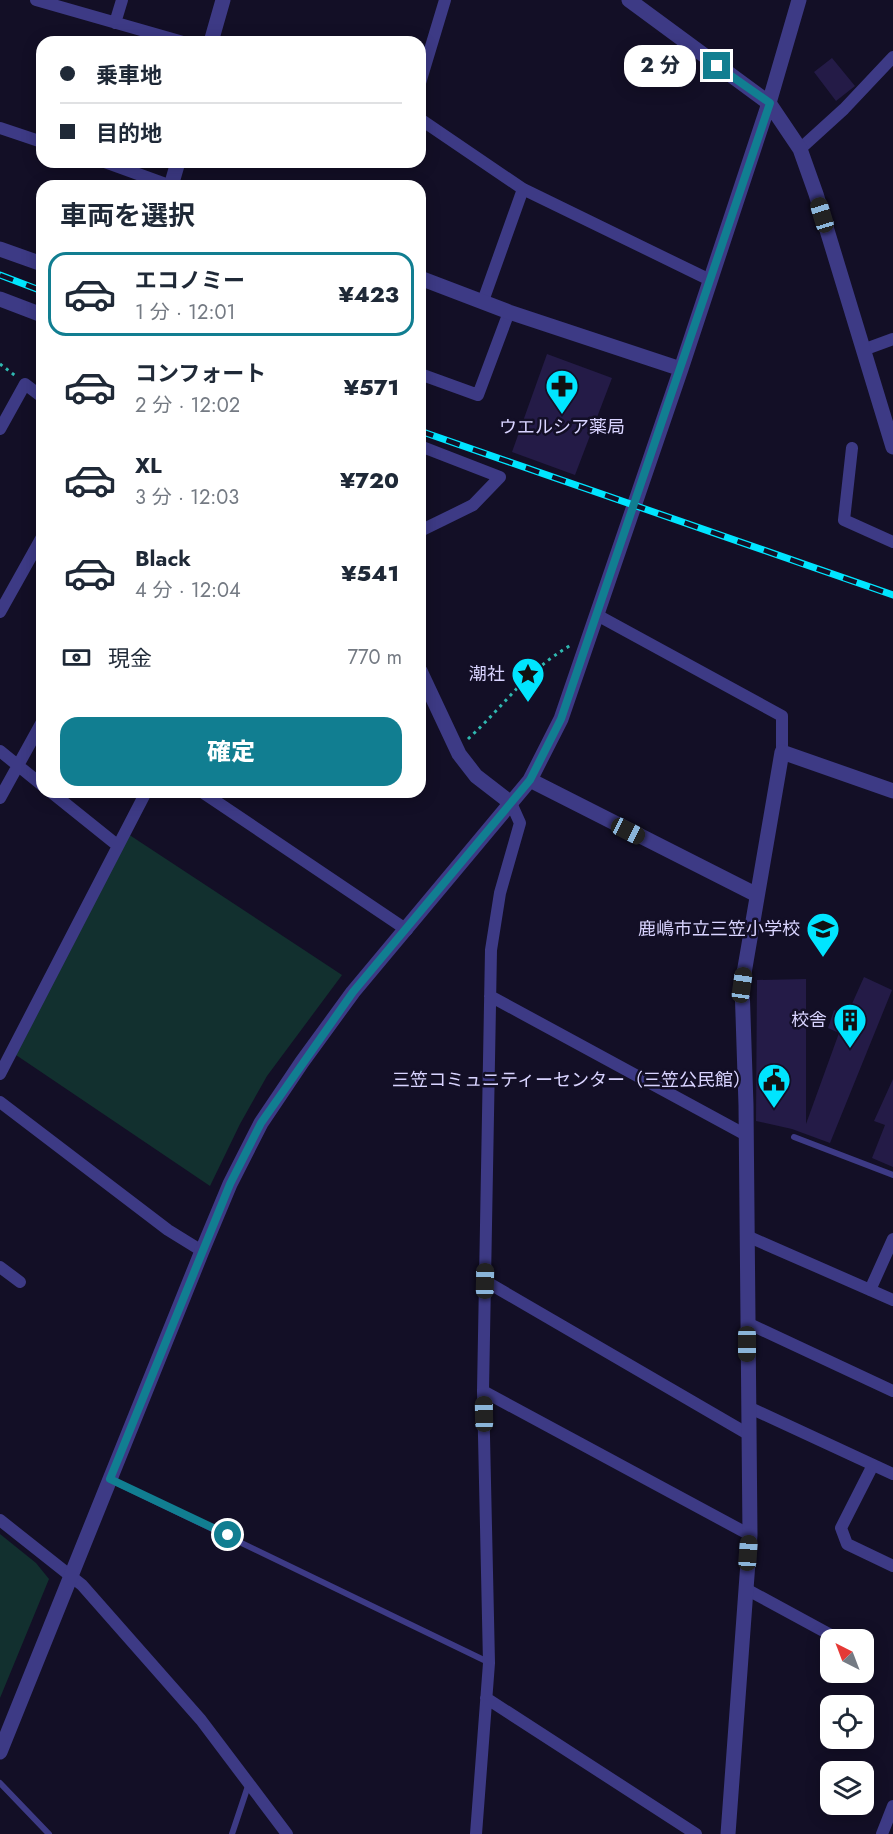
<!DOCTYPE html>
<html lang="ja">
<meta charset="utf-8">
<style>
body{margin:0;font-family:Jost,"Noto Sans JP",sans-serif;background:#f6f6f7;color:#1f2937;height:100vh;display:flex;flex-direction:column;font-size:22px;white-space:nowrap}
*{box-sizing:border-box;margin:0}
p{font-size:20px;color:#747a83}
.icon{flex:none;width:33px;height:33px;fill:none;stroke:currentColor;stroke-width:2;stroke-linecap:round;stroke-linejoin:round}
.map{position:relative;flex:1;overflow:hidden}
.sheet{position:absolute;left:36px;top:180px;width:390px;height:618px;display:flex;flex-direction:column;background:#fff;border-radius:18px;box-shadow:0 3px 15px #0003}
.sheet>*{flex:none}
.hud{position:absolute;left:36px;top:36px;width:390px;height:132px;border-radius:18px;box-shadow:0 3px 15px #0003;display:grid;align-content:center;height:132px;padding:0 24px;background:#fff}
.needle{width:39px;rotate:318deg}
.buttons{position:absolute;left:820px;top:1629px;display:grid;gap:12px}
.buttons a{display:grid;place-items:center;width:54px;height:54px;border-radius:12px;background:#fff;box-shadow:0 3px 15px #0003;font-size:30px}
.end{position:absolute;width:27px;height:27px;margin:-14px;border:8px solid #117e91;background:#fff;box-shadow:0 0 0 3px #fff}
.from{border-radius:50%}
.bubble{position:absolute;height:42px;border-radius:18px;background:#fff;box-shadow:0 3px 15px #0003;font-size:20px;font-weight:800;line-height:42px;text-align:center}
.car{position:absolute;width:18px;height:36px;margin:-18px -9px;border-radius:8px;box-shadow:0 0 4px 2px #0007;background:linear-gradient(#222 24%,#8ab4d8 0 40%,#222 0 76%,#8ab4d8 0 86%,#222 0)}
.hud b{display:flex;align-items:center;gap:21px;height:57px;font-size:22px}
.hud b+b{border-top:2px solid #e0e1e3}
.hud i{width:15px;height:15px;background:#1f2937}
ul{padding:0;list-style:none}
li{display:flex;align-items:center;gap:18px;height:84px;margin:0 12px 9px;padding:0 12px;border:3px solid transparent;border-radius:18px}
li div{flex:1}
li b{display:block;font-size:22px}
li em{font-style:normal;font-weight:800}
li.current{border-color:#117e91}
li>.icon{width:54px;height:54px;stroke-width:1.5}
h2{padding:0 24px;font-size:27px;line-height:72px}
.pay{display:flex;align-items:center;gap:15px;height:66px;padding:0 24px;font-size:22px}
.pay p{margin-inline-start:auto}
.cta{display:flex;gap:12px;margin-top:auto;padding:12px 24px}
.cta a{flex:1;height:69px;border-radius:18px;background:#117e91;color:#fff;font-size:24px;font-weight:800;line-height:69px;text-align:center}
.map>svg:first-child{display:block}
.green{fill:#12302f}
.building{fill:#241b47}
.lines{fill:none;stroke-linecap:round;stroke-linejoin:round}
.path{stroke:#2fb8b0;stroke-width:3;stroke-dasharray:3 4.5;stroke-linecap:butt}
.service{stroke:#3d3a85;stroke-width:6}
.minor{stroke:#3d3a85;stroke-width:12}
.tertiary{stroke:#3d3a85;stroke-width:15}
.rail-casing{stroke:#00e5ff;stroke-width:7}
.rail{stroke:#130f26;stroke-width:4.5;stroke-dasharray:14;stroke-linecap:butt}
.route{stroke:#117e91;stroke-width:8}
.labels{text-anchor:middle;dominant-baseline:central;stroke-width:5;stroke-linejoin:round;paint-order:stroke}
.poi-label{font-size:18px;fill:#d9d4ff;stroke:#130f26;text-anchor:end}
</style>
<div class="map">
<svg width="893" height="1834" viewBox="0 0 893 1834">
<rect width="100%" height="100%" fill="#130f26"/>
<!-- green -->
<path class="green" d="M128 834 342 975 267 1076 240 1124 210 1186 16 1055Z
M0 1534 36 1563 49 1579 0 1698Z"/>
<!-- building -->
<path class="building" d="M832 58 855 86 836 101 814 72Z
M547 354 612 378 575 475 512 452Z
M864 977 892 990 830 1143 792 1129 756 1121 757 980 806 979V1124L839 1033 828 1028 834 1010 847 1015Z
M893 1079V1167L872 1158 885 1125 874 1121Z"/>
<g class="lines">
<!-- path -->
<path class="path" d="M0 364 17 377
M468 739C505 705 525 672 571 645"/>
<!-- service -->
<path class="service" d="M794 1137 893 1175
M111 1480 488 1662
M0 1783 49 1834
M232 1834 249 1783"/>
<!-- minor -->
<path class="minor" d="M36 0 183 42
M115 23 122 0
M420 83 445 0
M420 119 523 189 710 280
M0 128 42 142
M800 149 844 109 893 57
M105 162 171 186
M483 301 523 189
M863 350 893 339
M420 374 478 395 509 312
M0 429 25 384 42 397
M420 446 500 477 473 505 420 531
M852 448 844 520 893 542
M0 612 42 537
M597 615 782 716V752
M0 751 42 785
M51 792 117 845
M202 792 407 930
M0 798 42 722
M490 996 746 1135
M0 1074 146 792
M0 1102 168 1230 202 1251
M747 1236 893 1300
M0 1267 20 1282
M485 1281 748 1434
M870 1290 893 1239
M747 1323 893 1391
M483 1391 750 1535
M748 1407 893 1474
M873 1465 841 1528 847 1544 893 1566
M0 1520 82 1585 201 1720 287 1834
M746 1589 840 1640
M486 1698 696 1834
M476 1834 489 1663 483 1391 491 950 500 893 520 823 511 803
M882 1834 893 1806"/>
<!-- tertiary -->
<path class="tertiary" d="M629 0 769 103 800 149 816 194 893 447
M211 42 223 0
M171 186 178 162
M0 249 42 264
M420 278 509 312 681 369
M0 299 42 315
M420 671 459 754 476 776 511 803
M530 780 755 894
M0 1752 202 1251 230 1184 261 1123 302 1062 353 992 530 780 561 719 681 369 769 103 799 0
M728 1834 750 1535 746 1105 742 985 782 752 893 791"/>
<defs>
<path id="rail" d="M0 275 42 291
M420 431 893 595"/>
</defs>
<!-- rail casing -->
<use href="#rail" class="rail-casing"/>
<!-- rail -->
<use href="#rail" class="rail"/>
</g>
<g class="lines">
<!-- route -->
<path class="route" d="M228 1535 110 1479 230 1184 261 1123 353 992 530 780 561 719 770 103 717 66"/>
</g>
<!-- icons -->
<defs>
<symbol id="pharmacy-pin" viewBox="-11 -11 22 30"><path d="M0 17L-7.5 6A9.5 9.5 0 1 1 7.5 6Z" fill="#00e5ff" stroke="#130f26"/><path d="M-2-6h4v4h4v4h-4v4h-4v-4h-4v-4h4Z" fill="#111"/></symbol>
<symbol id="sight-pin" viewBox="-11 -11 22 30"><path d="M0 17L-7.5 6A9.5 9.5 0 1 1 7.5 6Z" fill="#00e5ff" stroke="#130f26"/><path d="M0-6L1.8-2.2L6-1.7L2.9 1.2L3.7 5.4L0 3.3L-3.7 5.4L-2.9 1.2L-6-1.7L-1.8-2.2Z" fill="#111"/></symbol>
<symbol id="school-pin" viewBox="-11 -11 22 30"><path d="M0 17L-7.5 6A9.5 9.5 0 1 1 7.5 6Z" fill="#00e5ff" stroke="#130f26"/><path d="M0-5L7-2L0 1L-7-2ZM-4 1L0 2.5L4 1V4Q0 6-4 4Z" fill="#111"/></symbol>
<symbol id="building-pin" viewBox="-11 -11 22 30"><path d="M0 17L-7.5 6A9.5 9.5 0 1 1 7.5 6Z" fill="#00e5ff" stroke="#130f26"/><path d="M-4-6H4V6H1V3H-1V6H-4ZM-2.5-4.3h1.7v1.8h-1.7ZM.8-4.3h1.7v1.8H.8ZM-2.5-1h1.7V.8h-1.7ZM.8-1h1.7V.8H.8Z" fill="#111"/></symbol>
<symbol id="civic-pin" viewBox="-11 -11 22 30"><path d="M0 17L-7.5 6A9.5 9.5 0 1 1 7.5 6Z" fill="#00e5ff" stroke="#130f26"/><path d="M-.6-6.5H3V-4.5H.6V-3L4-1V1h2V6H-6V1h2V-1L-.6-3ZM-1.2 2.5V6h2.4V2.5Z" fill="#111"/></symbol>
</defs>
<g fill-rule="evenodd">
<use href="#pharmacy-pin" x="543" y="367" width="38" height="52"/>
<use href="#sight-pin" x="509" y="655" width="38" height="52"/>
<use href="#school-pin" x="804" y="910" width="38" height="52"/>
<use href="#building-pin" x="831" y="1001" width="38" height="52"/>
<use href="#civic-pin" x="755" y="1061" width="38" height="52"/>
</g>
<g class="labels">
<!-- poi labels -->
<g class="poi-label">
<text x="562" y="427" text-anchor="middle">ウエルシア薬局</text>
<text x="505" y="674">潮社</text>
<text x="800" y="929">鹿嶋市立三笠小学校</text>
<text x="827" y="1020">校舎</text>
<text x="751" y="1080">三笠コミュニティーセンター（三笠公民館）</text>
</g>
</g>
</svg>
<div class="buttons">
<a><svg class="needle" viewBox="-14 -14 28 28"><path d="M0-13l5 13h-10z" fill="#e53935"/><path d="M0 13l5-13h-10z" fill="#747a83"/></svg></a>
<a><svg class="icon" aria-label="locate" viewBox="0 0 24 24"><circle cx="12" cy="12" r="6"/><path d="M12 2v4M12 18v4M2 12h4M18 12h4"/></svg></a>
<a><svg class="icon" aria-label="layers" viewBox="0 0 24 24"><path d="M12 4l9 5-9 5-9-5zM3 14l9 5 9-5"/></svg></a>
</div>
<i class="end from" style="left:228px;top:1535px"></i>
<i class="end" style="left:717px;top:66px"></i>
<div class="bubble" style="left:624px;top:45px;width:72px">2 分</div>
<i class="car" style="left:822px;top:215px;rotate:343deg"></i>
<i class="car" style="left:628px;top:831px;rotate:117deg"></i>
<i class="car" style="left:742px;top:985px;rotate:8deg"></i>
<i class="car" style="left:485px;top:1281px;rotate:1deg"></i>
<i class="car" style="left:747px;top:1344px;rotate:180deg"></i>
<i class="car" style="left:484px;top:1414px;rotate:359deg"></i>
<i class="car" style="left:748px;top:1553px;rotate:4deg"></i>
<div class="hud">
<b><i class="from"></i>乗車地</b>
<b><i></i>目的地</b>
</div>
<section class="sheet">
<h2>車両を選択</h2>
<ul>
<li class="current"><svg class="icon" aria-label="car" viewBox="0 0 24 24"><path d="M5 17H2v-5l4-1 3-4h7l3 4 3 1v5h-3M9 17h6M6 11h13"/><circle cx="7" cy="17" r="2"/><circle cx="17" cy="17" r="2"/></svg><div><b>エコノミー</b><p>1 分 · 12:01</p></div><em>¥423</em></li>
<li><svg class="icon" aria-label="car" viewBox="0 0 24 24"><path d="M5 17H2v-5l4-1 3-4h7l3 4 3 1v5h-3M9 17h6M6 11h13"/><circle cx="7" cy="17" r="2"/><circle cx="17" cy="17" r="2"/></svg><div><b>コンフォート</b><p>2 分 · 12:02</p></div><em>¥571</em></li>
<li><svg class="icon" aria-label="car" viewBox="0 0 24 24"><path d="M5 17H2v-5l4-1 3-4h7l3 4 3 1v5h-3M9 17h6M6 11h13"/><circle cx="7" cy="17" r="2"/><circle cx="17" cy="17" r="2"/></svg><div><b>XL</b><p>3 分 · 12:03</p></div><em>¥720</em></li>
<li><svg class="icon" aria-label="car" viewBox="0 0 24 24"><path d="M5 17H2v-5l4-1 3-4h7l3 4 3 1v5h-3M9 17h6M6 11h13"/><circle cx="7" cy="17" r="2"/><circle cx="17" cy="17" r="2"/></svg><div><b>Black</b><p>4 分 · 12:04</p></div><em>¥541</em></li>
</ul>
<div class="pay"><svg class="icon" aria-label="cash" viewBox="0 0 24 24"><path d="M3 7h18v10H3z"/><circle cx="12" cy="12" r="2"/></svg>現金<p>770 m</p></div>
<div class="cta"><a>確定</a></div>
</section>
</div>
